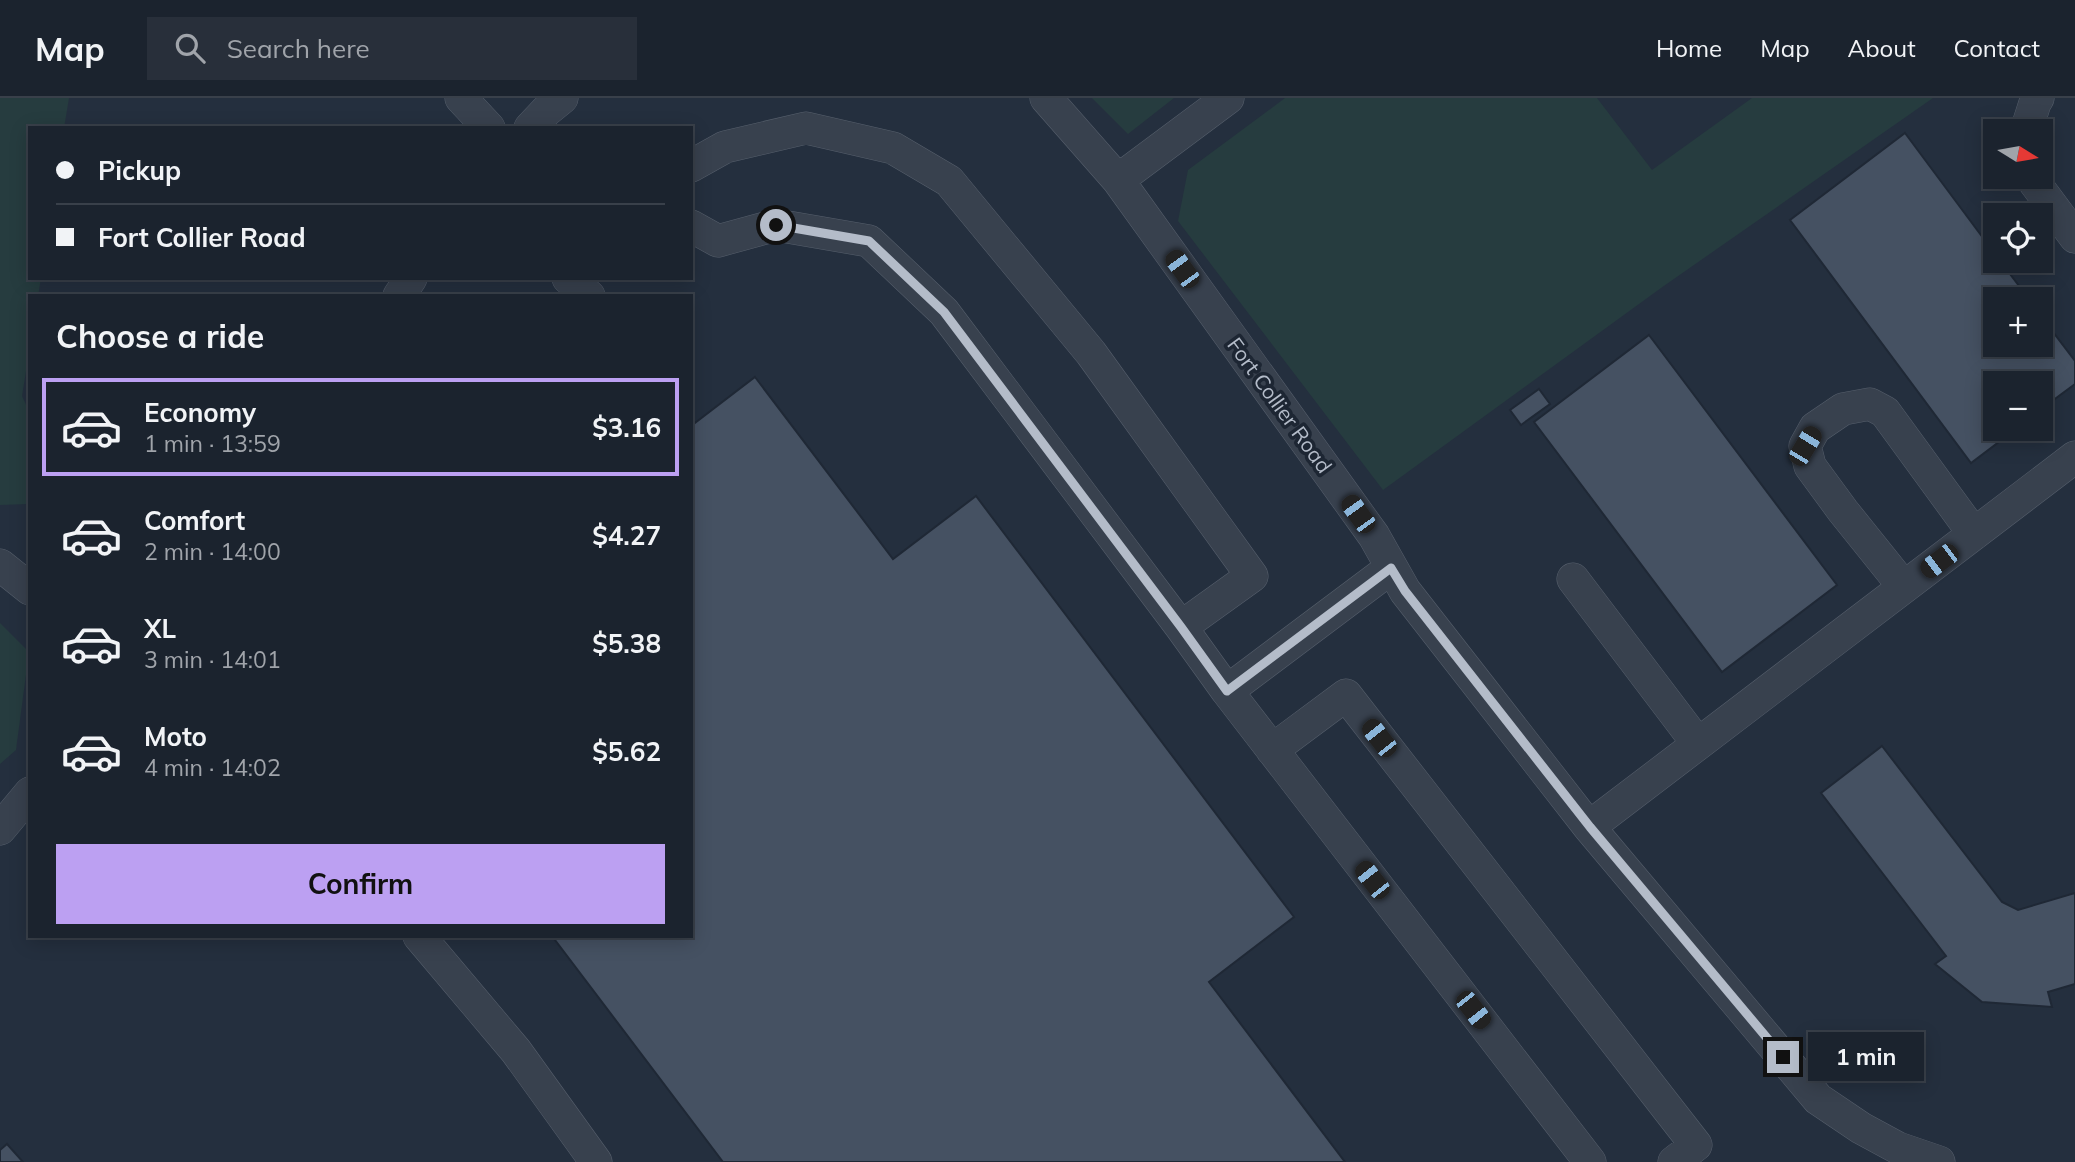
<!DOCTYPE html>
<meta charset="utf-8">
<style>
body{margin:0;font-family:Mulish,sans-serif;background:#282f3a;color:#f1f3f6;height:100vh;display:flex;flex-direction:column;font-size:26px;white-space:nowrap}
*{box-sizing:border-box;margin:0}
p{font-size:23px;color:#a0a4aa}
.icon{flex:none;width:38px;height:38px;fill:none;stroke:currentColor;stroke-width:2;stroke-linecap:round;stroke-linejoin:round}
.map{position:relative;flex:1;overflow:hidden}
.drawer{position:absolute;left:28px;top:196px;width:665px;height:644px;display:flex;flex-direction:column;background:#1b232e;border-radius:0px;box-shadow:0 4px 18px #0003,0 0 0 2px #39404a}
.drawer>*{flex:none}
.hud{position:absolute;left:28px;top:28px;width:665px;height:154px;border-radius:0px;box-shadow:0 4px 18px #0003,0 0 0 2px #39404a;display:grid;align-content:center;height:154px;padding:0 28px;background:#1b232e}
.needle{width:46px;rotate:101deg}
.fabs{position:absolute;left:1983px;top:21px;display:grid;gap:14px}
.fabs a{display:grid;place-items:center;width:70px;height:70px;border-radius:0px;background:#1b232e;box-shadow:0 4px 18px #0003,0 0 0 2px #39404a;font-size:35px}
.end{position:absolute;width:32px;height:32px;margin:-16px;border:9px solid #b4bcc9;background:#111;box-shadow:0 0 0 4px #111}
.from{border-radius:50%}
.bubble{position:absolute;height:49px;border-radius:0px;background:#1b232e;box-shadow:0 4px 18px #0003,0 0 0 2px #39404a;font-size:23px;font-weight:700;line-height:49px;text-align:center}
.car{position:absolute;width:21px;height:42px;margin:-21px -10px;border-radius:9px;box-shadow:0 0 5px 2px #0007;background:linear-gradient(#222 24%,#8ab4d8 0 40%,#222 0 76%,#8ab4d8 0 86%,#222 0)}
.hud b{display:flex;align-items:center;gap:24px;height:66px;font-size:26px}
.hud b+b{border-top:2px solid #39404a}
.hud i{width:18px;height:18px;background:#f1f3f6}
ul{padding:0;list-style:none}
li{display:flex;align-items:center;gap:21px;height:98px;margin:0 14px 10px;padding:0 14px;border:4px solid transparent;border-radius:0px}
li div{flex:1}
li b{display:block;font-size:26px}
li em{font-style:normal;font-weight:700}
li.selected{border-color:#bca0f2}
li>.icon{width:63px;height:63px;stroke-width:1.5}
h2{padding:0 28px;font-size:32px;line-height:84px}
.cta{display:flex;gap:14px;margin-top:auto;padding:14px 28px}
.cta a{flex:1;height:80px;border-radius:0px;background:#bca0f2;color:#111;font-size:28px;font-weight:700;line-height:80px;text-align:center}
header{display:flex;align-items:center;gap:42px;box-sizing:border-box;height:98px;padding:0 35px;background:#1b232e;border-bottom:2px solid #39404a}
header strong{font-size:33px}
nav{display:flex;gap:38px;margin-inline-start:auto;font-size:24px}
.search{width:490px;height:63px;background:#282f3a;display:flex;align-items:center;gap:18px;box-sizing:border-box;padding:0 24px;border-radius:0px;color:#a0a4aa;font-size:26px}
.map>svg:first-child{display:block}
.green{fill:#263c3f}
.building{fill:#455162;stroke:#1f2835;stroke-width:2}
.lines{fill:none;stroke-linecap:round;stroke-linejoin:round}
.minor-casing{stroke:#565f6c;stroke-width:33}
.minor{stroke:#38414e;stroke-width:32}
.route{stroke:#b4bcc9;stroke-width:9}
.labels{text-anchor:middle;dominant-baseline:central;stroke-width:7;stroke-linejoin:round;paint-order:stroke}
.street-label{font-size:21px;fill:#b4bcc9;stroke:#1d2633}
</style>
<header>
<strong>Map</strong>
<div class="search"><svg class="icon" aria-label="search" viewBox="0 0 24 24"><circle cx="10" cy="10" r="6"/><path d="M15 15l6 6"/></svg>Search here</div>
<nav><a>Home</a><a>Map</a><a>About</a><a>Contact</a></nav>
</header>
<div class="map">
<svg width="2075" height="1064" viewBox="0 0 2075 1064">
<rect width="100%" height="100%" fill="#242f3e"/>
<!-- green -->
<path class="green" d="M0 0H69L64 30H30V180H41L38 198H30V249L22 298 30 315V404L28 406 0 407Z
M1092 0H1174L1128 36Z
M1285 0H1597L1652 72 1752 0H1933L1661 190 1383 392 1178 123 1188 72Z
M0 525 29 554 16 652 0 666Z"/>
<!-- building -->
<path class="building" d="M1905 35 1995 156V163H2000L2029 201H1995V247H2040V217L2075 263V286L2040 312V285H1995V331H2016L1971 365 1790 122Z
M1649 237 1837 487 1722 574 1534 324Z
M755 279 893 461 976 398 1294 819 1209 884 1345 1064H723L552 838H691V328Z
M1539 291 1550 306 1521 327 1510 312Z
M1882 648 2002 804 2018 812 2075 795V886L2048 894 2052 909 1982 904 1935 866 1946 858 1821 695Z
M7 1046 23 1064H0V1052Z"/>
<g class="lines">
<defs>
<path id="minor" d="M461 0 489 30
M1046 0 1118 82 1374 438 1405 493 1589 729 1818 1001 1861 1030 1898 1050 1939 1064
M530 30 546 13 562 0
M2026 33 2035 5 2038 0
M691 68 725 49 806 30 893 50 949 83 1091 255 1252 478 1181 529
M2033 79 2035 85 2075 139
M1118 82 1228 0
M691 128 718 143 776 127 869 143 944 214 1181 529 1227 593 1391 470
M568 180 589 198
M399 198 411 180
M0 467 30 491
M1573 481 1698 646
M1904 489 1843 413 1810 368 1805 348 1815 330 1843 311 1870 306 1885 314 1974 436
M1227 593 1590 1064
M1272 652 1346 597 1696 1047 1674 1064
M1589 729 2075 359
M0 731 30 695
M419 838 516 953 596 1064"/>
</defs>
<!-- minor casing -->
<use href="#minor" class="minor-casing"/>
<!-- minor -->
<use href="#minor" class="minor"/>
</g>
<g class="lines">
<!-- route -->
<path class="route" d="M776 127 869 143 944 214 1181 529 1227 593 1391 470 1405 493 1590 729 1783 959"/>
</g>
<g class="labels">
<!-- street labels -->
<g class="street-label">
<text transform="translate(1280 307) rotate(54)">Fort Collier Road</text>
</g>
</g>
</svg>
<div class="fabs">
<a><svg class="needle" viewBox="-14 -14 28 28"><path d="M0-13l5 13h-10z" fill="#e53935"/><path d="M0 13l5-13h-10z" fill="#a0a4aa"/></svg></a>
<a><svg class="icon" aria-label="locate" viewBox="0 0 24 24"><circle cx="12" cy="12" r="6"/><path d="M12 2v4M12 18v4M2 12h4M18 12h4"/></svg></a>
<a>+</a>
<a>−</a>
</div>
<i class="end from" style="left:776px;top:127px"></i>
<i class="end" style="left:1783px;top:959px"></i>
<div class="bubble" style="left:1808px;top:934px;width:116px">1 min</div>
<i class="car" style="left:1182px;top:171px;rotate:324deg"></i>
<i class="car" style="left:1805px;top:348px;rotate:31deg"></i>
<i class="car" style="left:1358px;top:416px;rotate:324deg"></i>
<i class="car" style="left:1939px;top:463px;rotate:233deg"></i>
<i class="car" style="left:1379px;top:640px;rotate:322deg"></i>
<i class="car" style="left:1372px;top:782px;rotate:322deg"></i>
<i class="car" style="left:1473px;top:912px;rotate:142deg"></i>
<div class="hud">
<b><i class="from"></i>Pickup</b>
<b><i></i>Fort Collier Road</b>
</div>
<section class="drawer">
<h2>Choose a ride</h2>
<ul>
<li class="selected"><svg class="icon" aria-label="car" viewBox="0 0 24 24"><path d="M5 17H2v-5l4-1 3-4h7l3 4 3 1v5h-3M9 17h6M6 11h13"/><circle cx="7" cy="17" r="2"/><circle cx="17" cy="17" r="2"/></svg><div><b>Economy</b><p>1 min · 13:59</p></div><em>$3.16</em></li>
<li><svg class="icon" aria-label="car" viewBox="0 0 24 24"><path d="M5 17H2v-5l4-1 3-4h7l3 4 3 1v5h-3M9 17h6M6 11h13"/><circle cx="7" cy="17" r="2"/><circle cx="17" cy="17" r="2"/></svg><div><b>Comfort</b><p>2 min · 14:00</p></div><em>$4.27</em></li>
<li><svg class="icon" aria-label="car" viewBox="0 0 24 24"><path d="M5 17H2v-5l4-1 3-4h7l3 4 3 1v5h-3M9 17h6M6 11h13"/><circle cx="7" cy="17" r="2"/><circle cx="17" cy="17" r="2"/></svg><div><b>XL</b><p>3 min · 14:01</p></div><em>$5.38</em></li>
<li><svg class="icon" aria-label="car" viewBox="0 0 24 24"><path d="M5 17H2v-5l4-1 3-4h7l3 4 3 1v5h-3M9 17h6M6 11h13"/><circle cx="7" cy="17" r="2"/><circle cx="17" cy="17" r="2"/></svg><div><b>Moto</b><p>4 min · 14:02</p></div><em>$5.62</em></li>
</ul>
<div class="cta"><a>Confirm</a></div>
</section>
</div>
